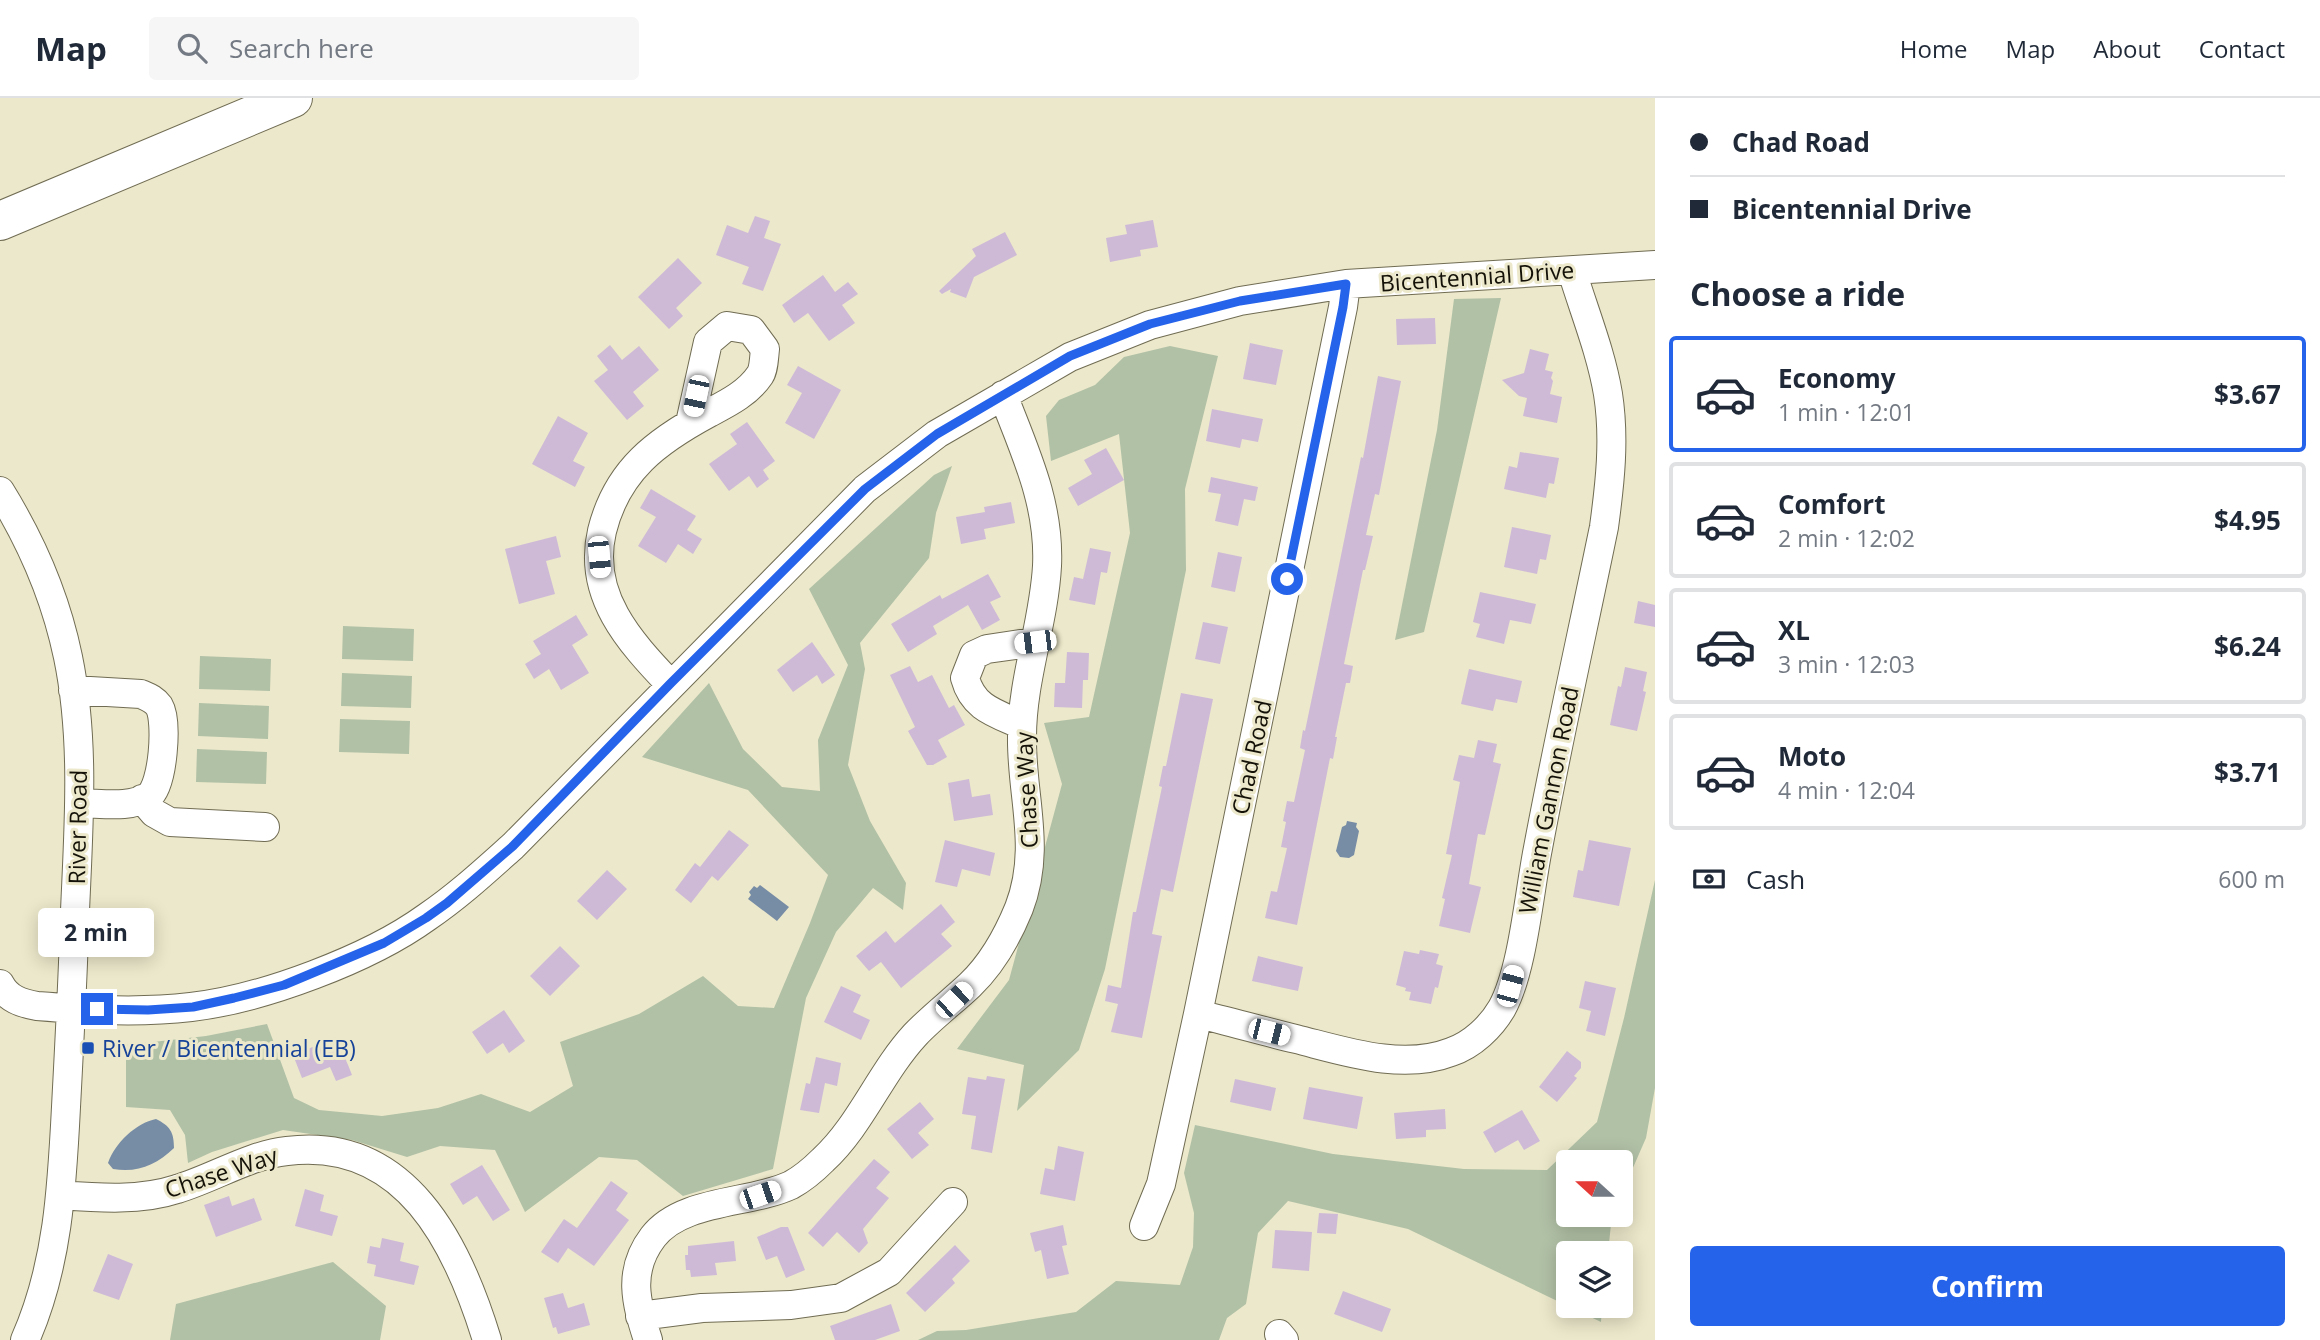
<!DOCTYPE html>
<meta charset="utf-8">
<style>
body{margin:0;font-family:"Open Sans",sans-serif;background:#f6f6f7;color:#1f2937;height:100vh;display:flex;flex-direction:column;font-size:26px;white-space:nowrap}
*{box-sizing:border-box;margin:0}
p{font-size:23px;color:#747a83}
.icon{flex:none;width:38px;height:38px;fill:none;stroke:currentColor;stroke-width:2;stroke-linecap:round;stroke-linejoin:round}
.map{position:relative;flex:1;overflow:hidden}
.sheet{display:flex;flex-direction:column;background:#fff;width:665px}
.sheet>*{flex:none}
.top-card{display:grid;align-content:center;height:154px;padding:0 35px;background:#fff}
.needle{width:46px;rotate:291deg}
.tools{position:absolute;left:1556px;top:1052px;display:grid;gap:14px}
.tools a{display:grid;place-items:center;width:77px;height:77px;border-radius:7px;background:#fff;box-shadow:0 4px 18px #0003;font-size:35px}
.end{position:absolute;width:32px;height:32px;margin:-16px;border:9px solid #2563eb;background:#fff;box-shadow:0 0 0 4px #fff}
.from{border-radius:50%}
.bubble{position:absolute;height:49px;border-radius:7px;background:#fff;box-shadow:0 4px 18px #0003;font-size:23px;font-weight:700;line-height:49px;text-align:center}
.car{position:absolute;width:21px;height:42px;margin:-21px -10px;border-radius:9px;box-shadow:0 0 5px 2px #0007;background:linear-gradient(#fff 24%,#345 0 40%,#fff 0 76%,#345 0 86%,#fff 0)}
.top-card b{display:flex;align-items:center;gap:24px;height:66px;font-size:26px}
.top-card b+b{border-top:2px solid #e0e1e3}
.top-card i{width:18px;height:18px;background:#1f2937}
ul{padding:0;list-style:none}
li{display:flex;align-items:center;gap:21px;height:116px;margin:0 14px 10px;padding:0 21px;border:4px solid #e0e1e3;border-radius:7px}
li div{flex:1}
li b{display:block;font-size:26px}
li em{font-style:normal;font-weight:700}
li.on{border-color:#2563eb}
li>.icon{width:63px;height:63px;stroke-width:1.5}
h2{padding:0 35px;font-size:32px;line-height:84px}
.pay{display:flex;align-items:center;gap:18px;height:77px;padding:0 35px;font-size:26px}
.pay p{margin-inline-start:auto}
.primary-button{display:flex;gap:14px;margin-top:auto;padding:14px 35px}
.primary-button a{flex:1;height:80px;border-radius:7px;background:#2563eb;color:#fff;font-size:28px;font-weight:700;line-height:80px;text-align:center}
header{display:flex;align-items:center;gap:42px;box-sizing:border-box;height:98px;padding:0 35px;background:#fff;border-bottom:2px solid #e0e1e3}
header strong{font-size:33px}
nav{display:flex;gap:38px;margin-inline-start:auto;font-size:24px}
.search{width:490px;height:63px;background:#f6f6f7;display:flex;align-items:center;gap:18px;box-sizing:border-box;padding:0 24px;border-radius:7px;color:#747a83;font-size:26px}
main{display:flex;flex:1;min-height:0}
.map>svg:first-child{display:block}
.green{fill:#b1c1a6}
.water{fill:#778ca5}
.building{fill:#cebad7}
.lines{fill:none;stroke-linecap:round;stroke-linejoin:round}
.minor-casing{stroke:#706c53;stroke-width:30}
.highway-casing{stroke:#706c53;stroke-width:40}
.minor{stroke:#fff;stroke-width:28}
.highway{stroke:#fff;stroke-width:38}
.route{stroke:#2563eb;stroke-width:9}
.transit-dot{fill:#1a4fb4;stroke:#ece8cb;stroke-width:2.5}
.labels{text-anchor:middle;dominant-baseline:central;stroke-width:6;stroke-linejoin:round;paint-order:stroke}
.street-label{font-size:23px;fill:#141208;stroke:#ece8cb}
.transit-label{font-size:23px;fill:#164399;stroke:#ece8cb;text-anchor:start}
</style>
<header>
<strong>Map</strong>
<div class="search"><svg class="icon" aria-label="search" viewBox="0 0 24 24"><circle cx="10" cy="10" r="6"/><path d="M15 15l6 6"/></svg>Search here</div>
<nav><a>Home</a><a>Map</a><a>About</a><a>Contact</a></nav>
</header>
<main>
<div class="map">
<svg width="1655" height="1242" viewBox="0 0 1655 1242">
<rect width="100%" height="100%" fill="#ece8cb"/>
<!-- green -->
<path class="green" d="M1501 200 1424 534 1395 542 1437 332 1454 201Z
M1170 248 1218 258 1185 391 1186 472 1105 871 1079 952 1017 1013 1024 967 957 951 1009 882 1062 686 1044 625 1089 619 1130 435 1119 336 1051 363 1046 318 1059 302 1095 287 1124 259Z
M952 368 936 415 929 460 860 545 865 571 848 667 870 723 906 785 903 812 873 790 836 834 806 900 773 1071 683 1098 637 1062 599 1059 525 1114 495 1052 440 1048 407 1059 352 1042 283 1032 212 1054 188 1065 185 1037 170 1012 126 1009V947L206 938 267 926 294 1000 319 1012 382 1018 438 1010 481 996 530 1014 573 988 560 944 639 916 703 878 738 908 774 910 810 825 828 777 748 692 642 659 709 585 743 651 782 689 820 693 818 642 848 567 809 491 934 377Z
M343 528 414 531 413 563 342 561Z
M200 558 271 561 270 593 199 591Z
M342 575 412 578 411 610 341 608Z
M199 605 269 608 268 641 198 638Z
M340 621 410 623 409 656 339 654Z
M197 651 267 654 266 686 196 684Z
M1655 782V990L1646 1040 1621 1097 1620 1064H1568V1116L1612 1117 1608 1155H1568V1208H1602L1601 1224 1408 1131 1288 1103 1258 1135 1246 1206 1227 1220 1219 1242H918L937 1233 966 1232 1076 1214 1116 1183 1180 1187 1193 1149 1194 1115 1184 1075 1195 1027 1333 1056 1464 1071 1547 1072 1597 1024 1624 920Z
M333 1164 386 1208 380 1242H170L176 1206Z"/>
<!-- water -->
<path class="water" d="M1347 723 1357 725 1356 729 1359 733 1354 757 1349 760 1340 759 1336 753 1342 729 1346 727Z
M760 787 789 809 777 823 748 801 751 797 749 794 754 788 757 790Z
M156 1021C170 1028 174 1034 174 1050 156 1067 138 1075 113 1071L108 1065C115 1045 136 1025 156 1021Z"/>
<!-- building -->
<path class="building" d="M755 118 770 123 764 140 781 146 763 193 742 186 749 169 716 157 727 127 748 135Z
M1153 122 1158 149 1140 152 1141 158 1110 164 1106 140 1127 136 1125 127Z
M1005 134 1017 157 974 179 966 200 950 194 951 191 942 196 939 193 976 158 972 151Z
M678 160 702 185 676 210 683 218 669 231 638 199Z
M823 177 835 194 848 184 858 196 842 207 855 225 829 243 808 215 794 225 782 207Z
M1435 220 1436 246 1397 247 1396 221Z
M1250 245 1283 252 1276 287 1243 281Z
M610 247 622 262 639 248 659 272 633 294 644 308 627 322 594 283 608 272 597 258Z
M1530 251 1549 256 1545 272 1553 274 1551 280 1553 283 1550 296 1562 299 1557 325 1523 318 1527 300 1519 298 1502 282 1524 275Z
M798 268 841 292 814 341 785 325 802 295 787 287Z
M1378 278 1401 283 1379 397 1375 396 1366 437 1373 438 1365 472H1363L1344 566 1353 568 1350 585H1346L1335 639H1337L1333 661 1330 660 1297 827 1265 820 1271 793 1277 794 1287 750 1281 749 1286 724 1283 723 1287 703 1294 704 1305 652 1300 650 1303 632 1305 633 1320 561 1361 359 1363 360Z
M1212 311 1263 321 1258 344 1242 341 1240 350 1206 343Z
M558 318 588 335 573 363 585 369 575 389 532 366Z
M747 324 775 363 763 372 769 381 757 390 749 378 729 393 709 366 737 346 730 336Z
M1106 350 1124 382 1078 408 1068 390 1092 376 1084 362Z
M1520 354 1559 360 1554 386 1549 385 1546 400 1504 391 1509 368 1517 370Z
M1211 379 1258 389 1255 403 1244 401 1238 428 1215 423 1221 396 1208 394Z
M651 391 696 418 687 432 702 441 693 456 678 446 666 465 638 448 656 419 640 410Z
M1011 404 1015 425 984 431 986 441 961 446 956 419 985 414 984 409Z
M1512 429 1551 437 1546 462 1540 461 1537 476 1504 469Z
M556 438 561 459 546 463 555 496 519 506 505 451Z
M1090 450 1111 454 1107 475 1101 474 1095 507 1069 502 1074 479 1083 481Z
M1218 454 1242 459 1235 494 1211 489Z
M988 476 1001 499 990 504 1000 522 982 532 968 507 933 528 937 536 908 554 891 526 940 497 942 501Z
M1480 494 1536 506 1531 526 1510 522 1504 546 1476 539 1480 526 1473 524Z
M1638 503 1655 507V529L1634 525Z
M576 517 588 537 572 547 589 575 561 592 549 571 534 581 525 566 541 556 533 543Z
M1203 524 1228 529 1220 566 1195 561Z
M812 544 835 577 822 586 817 577 793 594 777 572Z
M1067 554 1089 555 1088 582H1083L1082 610 1054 609 1055 585H1065Z
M910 568 918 584 932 577 949 610 954 607 965 627 938 642 947 659 933 667H927L908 633 915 629 890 577Z
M1625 569 1647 574 1643 593 1646 594 1637 633 1610 627 1618 588 1621 589Z
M1469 571 1522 583 1517 605 1496 601 1493 613 1461 606Z
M1181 595 1213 601 1173 794 1161 791 1152 836 1162 838 1142 940 1111 934 1118 906 1105 903 1108 887 1121 890 1133 814H1136L1162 689 1159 688 1163 668H1166Z
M1478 642 1497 646 1493 664 1501 666 1485 737 1478 736 1469 786 1481 789 1470 835 1439 828 1445 801 1442 800 1452 757 1446 756 1460 684 1453 682 1459 657 1474 660Z
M969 681 972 699 990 696 993 717 954 723 948 685Z
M729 732 749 747 718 783 712 778 691 805 675 792 695 765 700 769Z
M945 742 995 755 990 778 962 771 957 789 935 784Z
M1589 742 1631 750 1619 808 1573 799 1578 772 1583 773Z
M607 772 627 791 597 822 577 803Z
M941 806 955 824 941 836 952 848 901 890 881 864 869 873 856 858 886 833 895 845Z
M560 848 580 868 550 898 530 878Z
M1420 852 1439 856 1436 866 1443 868 1438 890 1435 889 1431 906 1409 902 1411 894 1405 893 1406 890 1396 887 1404 853 1419 856Z
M1258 858 1303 869 1298 893 1252 883Z
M1585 883 1616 890 1605 938 1586 933 1591 913 1579 910Z
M841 888 861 897 853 914 870 922 861 942 824 924Z
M504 912 525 943 509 955 503 945 487 956 472 934Z
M337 939 352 977 336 983 330 969 302 980 293 957Z
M1567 953 1581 964V970L1574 978 1577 980 1557 1004 1539 989Z
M816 959 841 965 837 988 825 985 819 1015 800 1012 806 985 810 986Z
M987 978 1005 981 992 1055 971 1051 976 1018 962 1016 968 979 986 982Z
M1235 981 1276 990 1271 1013 1230 1004Z
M1309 989 1363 999 1357 1031 1303 1021Z
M920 1004 934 1021 918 1035 929 1047 912 1061 887 1031Z
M1445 1011 1446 1031 1426 1032V1039L1396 1041 1394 1015Z
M1522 1012 1540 1043 1524 1052 1518 1042 1495 1055 1483 1034Z
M1058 1048 1084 1054 1075 1103 1040 1096 1045 1070 1054 1072Z
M874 1061 890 1074 876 1090 889 1100 863 1131 868 1145 859 1155 837 1134 823 1149 808 1135Z
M482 1067 510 1112 493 1123 477 1098 463 1107 450 1086Z
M611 1083 628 1095 616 1112 629 1122 594 1168 568 1150 558 1165 541 1154 564 1121 577 1130Z
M305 1091 324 1097 320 1113 338 1118 332 1138 295 1128Z
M229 1098 232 1108 254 1100 262 1122 216 1139 204 1107Z
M1319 1115 1338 1116 1336 1136 1317 1135Z
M1063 1127 1067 1147 1062 1148 1069 1176 1047 1181 1041 1152 1035 1154 1030 1135Z
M781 1129H788L805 1172 786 1180 777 1158 766 1162 757 1139Z
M1275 1132 1312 1134 1309 1173 1272 1170Z
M382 1140 404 1145 400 1163 419 1168 414 1187 374 1178 376 1167 367 1165 370 1148 380 1150Z
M734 1143 736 1163 715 1165 717 1177 691 1179 690 1172H686L685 1157H688V1148Z
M955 1147 970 1163 952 1181 955 1185 925 1214 906 1195Z
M108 1156 133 1166 119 1202 93 1193Z
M1343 1193 1391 1211 1382 1234 1334 1216Z
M563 1195 568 1210 584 1205 590 1227 558 1236 556 1229 553 1230 544 1200Z
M891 1206 900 1233 875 1242H835L830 1228Z"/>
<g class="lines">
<defs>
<path id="minor" d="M0 393C31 443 56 501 68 559 87 651 77 746 74 839 72 896 69 952 66 1009 62 1089 58 1168 25 1242
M670 586C629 543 587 497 602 433 617 372 657 343 709 315 728 305 748 295 760 277 764 271 764 259 765 251L751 232 727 228 708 244 690 325
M73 592 141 596C148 599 154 601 159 608 168 623 163 688 149 698 130 711 101 705 79 705
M1022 627C995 615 973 610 965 580L974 557 987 551 1035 544
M142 701 154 715 170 724 265 729
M0 886C8 901 21 905 37 908 88 912 140 915 191 909 262 901 369 861 427 819 458 798 485 773 513 748L865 391 937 336 1070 259 1150 227 1240 203 1346 186 1655 167
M1198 916C1231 924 1263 933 1296 941 1344 953 1402 973 1451 954 1472 947 1491 929 1502 910 1523 872 1529 795 1538 750 1558 643 1582 536 1604 429 1610 385 1615 341 1608 296 1601 254 1584 213 1572 173
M61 1097C99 1100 141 1103 177 1091 214 1080 249 1057 287 1053 406 1038 458 1147 487 1242
M1144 1128 1161 1086 1198 916 1343 209 1346 186
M640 1218 702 1210 791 1207 841 1200 889 1174 953 1104
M1279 1236 1284 1242
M648 1242C636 1205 627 1173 653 1139 682 1101 751 1106 791 1087 802 1081 814 1071 823 1062 861 1027 880 975 915 937 932 919 952 904 970 887 992 866 1008 837 1019 810 1042 750 1021 698 1022 639 1022 581 1044 525 1047 468 1050 406 1025 354 1003 297"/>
<path id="highway" d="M0 123 293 0"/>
</defs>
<!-- minor casing -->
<use href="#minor" class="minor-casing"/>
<!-- highway casing -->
<use href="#highway" class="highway-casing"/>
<!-- minor -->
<use href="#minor" class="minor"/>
<!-- highway -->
<use href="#highway" class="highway"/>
</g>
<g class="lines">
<!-- route -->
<path class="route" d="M97 911 148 912 193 909 234 900 284 887 384 845 426 820 447 805 513 748 670 586 865 391 937 336 1070 258 1150 226 1240 203 1346 186 1343 209 1287 481"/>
</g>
<!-- markers -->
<rect class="transit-dot" x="81" y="943" width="14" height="14" rx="3.5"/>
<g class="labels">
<!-- street labels -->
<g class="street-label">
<text transform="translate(1477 178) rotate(-4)">Bicentennial Drive</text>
<text transform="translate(1251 659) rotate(-78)">Chad Road</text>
<text transform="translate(1026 692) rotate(-93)">Chase Way</text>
<text transform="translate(1548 702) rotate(-79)">William Gannon Road</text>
<text transform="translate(77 729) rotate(-89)">River Road</text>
<text transform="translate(221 1074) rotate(-18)">Chase Way</text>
</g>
<!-- transit labels -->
<g class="transit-label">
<text x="102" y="950">River / Bicentennial (EB)</text>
</g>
</g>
</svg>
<div class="tools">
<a><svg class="needle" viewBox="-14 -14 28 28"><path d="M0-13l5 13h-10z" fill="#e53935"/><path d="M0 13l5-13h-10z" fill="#747a83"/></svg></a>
<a><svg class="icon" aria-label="layers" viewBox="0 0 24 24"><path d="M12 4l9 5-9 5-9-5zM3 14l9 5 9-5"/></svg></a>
</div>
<i class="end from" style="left:1287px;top:481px"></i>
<i class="end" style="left:97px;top:911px"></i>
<div class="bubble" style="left:38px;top:810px;width:116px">2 min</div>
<i class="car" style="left:696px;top:298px;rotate:192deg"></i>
<i class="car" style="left:599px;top:459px;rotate:175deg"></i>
<i class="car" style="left:1035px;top:544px;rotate:263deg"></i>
<i class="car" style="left:1510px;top:888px;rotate:15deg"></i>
<i class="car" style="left:954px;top:902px;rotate:47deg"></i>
<i class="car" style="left:1269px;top:934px;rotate:104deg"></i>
<i class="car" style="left:760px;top:1097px;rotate:71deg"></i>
</div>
<section class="sheet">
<div class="top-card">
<b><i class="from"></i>Chad Road</b>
<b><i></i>Bicentennial Drive</b>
</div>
<h2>Choose a ride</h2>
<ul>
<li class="on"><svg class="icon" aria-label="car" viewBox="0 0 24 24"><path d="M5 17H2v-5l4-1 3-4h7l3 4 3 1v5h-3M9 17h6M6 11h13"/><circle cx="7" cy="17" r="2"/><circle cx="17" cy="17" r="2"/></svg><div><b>Economy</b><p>1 min · 12:01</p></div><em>$3.67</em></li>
<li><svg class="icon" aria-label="car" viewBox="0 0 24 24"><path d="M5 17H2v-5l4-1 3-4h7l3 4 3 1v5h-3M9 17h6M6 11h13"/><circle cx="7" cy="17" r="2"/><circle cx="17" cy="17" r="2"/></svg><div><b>Comfort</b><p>2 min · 12:02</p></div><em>$4.95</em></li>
<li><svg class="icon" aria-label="car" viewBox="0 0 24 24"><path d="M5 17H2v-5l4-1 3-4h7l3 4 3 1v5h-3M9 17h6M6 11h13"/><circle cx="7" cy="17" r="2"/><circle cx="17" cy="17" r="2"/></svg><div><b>XL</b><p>3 min · 12:03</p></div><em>$6.24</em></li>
<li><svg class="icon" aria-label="car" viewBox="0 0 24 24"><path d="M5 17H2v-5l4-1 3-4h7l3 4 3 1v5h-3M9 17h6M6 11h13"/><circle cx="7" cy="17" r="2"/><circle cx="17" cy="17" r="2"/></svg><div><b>Moto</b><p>4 min · 12:04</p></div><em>$3.71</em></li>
</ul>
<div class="pay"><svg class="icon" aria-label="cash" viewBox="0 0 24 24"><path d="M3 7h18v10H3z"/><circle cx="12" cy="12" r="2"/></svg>Cash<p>600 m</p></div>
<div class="primary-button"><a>Confirm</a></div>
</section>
</main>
